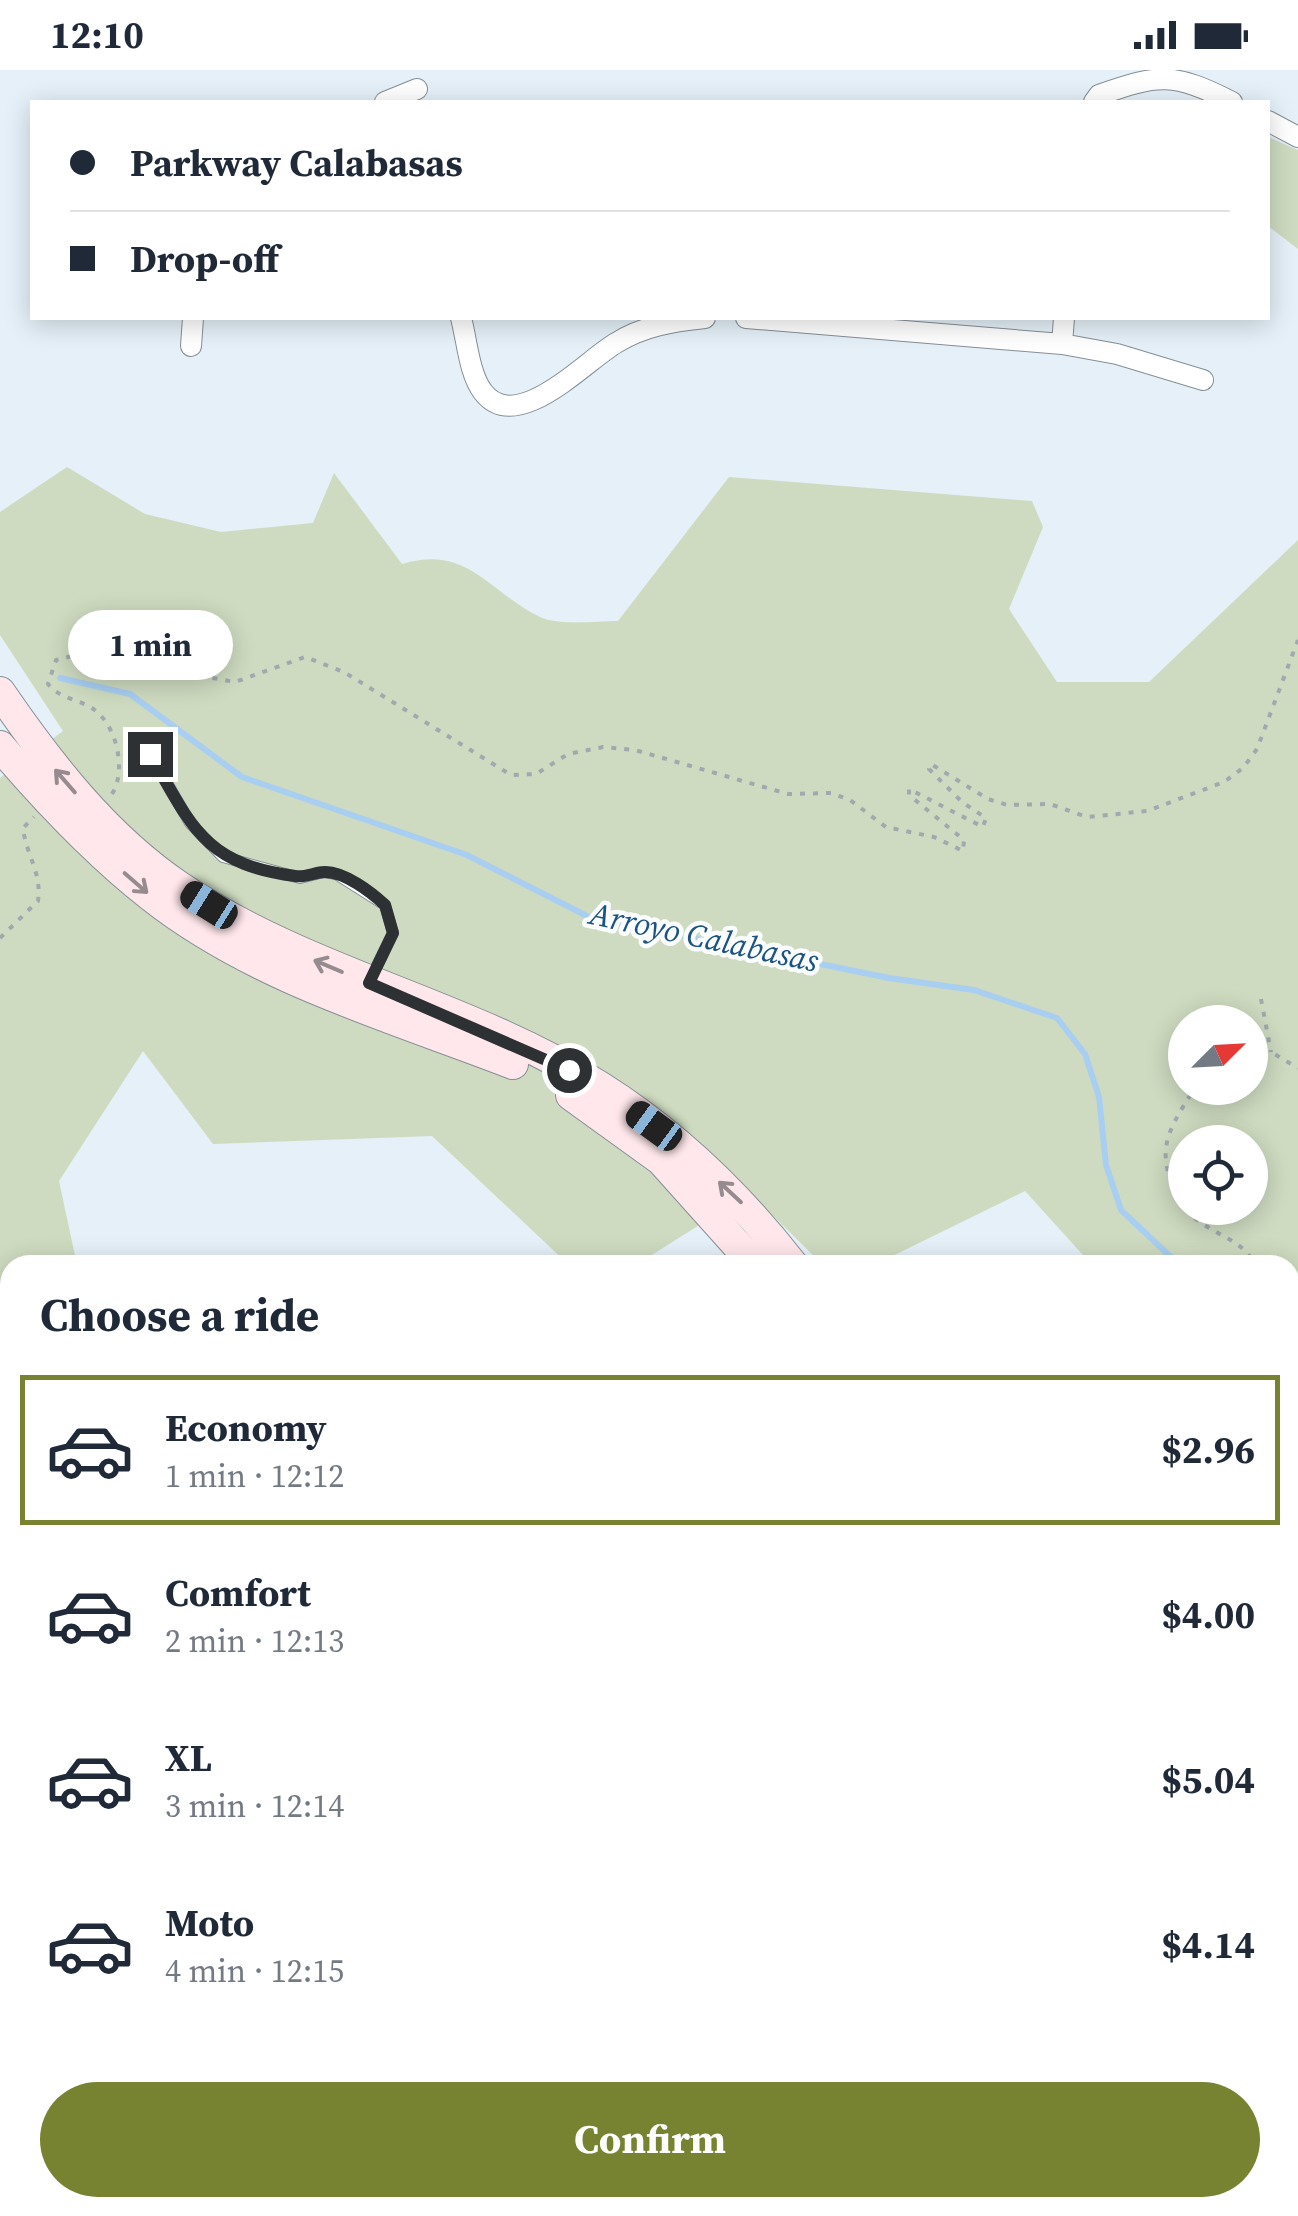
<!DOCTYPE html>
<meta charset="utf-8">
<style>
body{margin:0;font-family:"Source Serif 4",serif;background:#f6f6f7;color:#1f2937;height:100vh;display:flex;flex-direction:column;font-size:38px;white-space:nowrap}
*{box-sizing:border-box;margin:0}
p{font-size:32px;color:#747a83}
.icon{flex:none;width:55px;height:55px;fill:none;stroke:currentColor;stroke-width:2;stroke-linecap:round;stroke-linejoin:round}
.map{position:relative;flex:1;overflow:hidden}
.side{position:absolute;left:0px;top:1185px;width:1300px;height:962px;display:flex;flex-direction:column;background:#fff;border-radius:30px 30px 0 0;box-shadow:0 5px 25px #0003}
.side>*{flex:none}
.top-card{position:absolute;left:30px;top:30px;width:1240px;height:220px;border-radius:0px;box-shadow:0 5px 25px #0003;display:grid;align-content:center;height:220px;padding:0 40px;background:#fff}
.needle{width:65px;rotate:66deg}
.controls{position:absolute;left:1168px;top:935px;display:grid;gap:20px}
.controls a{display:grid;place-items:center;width:100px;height:100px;border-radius:50%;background:#fff;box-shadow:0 5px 25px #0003;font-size:50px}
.end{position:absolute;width:45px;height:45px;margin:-22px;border:12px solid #2d3134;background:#fff;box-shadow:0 0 0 5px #fff}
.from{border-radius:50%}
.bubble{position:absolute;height:70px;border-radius:35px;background:#fff;box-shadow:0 5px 25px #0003;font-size:32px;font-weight:700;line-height:70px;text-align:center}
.car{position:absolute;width:30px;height:60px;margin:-30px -15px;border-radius:12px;box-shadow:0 0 8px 2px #0007;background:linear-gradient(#222 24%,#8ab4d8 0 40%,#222 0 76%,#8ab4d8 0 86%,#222 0)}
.top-card b{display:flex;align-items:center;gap:35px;height:95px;font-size:38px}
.top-card b+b{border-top:2px solid #e0e1e3}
.top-card i{width:25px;height:25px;background:#1f2937}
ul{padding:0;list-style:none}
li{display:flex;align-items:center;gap:30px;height:150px;margin:0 20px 15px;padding:0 20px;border:5px solid transparent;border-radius:0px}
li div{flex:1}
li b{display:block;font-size:38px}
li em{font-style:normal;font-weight:700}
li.active{border-color:#778330}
li>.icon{width:90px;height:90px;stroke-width:1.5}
h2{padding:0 40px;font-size:45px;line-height:120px}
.primary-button{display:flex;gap:20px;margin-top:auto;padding:20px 40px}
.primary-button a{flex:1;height:115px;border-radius:60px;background:#778330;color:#fff;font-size:40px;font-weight:700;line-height:115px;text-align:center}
.status{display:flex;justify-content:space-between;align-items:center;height:70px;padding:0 50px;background:#fff;direction:ltr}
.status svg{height:28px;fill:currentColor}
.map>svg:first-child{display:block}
.green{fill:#cedbc0;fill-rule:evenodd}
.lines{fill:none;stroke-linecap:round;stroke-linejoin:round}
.stream{stroke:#a8cef1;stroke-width:6}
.lane-casing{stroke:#858f96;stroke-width:12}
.street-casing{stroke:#858f96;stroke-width:22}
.secondary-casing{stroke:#858f96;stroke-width:32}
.path{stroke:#a1a9af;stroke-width:4;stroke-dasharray:5 8;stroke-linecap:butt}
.lane{stroke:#fff;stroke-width:10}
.street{stroke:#fff;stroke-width:20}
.secondary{stroke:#ffe7eb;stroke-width:30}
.oneway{stroke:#968c90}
.route{stroke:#2d3134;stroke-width:12}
.labels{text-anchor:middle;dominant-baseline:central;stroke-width:9;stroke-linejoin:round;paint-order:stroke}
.water-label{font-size:32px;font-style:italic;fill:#1b5481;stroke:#fafcfe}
</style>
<div class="status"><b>12:10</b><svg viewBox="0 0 49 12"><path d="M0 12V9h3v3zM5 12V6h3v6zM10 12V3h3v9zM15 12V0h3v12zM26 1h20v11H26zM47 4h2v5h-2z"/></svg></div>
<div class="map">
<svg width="1298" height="2146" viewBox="0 0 1298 2146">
<rect width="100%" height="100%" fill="#e5f0f8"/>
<!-- green -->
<path class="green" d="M1268 67 1298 80V179L1268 156Z
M67 397 145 444 221 462 313 453 334 403 402 494C468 474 488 522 540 547 560 556 596 551 618 551L729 407 1032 431 1043 457 1009 539 1057 612H1149L1298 470V1472L1290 1455V1195H1092L1025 1121 874 1195H823L750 1123 636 1195H569L432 1066 213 1074 143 981 59 1111 77 1195H10V1541L0 1540V708L63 661 0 565V442ZM1185 952H1250V1018H1185ZM1185 1072H1250V1138H1185Z"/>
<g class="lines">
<!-- stream -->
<path class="stream" d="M60 608 130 624 242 707 467 785 589 847 889 908 974 920 1057 948 1085 984 1099 1027 1106 1095 1121 1140 1174 1190"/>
<defs>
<path id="lane" d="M151 685 190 753 223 787 300 808 324 802 336 804 385 835 393 863 371 908"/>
<path id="street" d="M385 32 417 19
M1094 32 1099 25C1159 4 1173 2 1232 32
M1268 51 1298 67
M461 248C467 270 469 304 483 322 517 366 585 291 616 273 643 256 674 251 705 248
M746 248 1062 274 1117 284 1203 310
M1062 274 1064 248
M191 276 193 248
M10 1737V1792
M927 2138 928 2146
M1204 2138V2146"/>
<path id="secondary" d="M0 622C50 695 106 767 180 817 309 904 467 933 599 1016 674 1063 739 1126 793 1195
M0 676C46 730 97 784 152 827 256 909 392 947 513 994
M571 1025 661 1090 755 1195
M1130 2138V2146
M1163 2138V2146"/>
</defs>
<!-- lane casing -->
<use href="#lane" class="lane-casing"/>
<!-- street casing -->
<use href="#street" class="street-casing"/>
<!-- secondary casing -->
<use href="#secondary" class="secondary-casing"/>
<!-- path -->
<path class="path" d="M112 724C126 702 118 660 97 642 83 629 60 630 48 614L56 590 121 574 151 576 207 607 235 612 305 587 344 602 511 705 536 704 568 684 603 677 635 680 788 724 831 723 850 730 886 757 934 767 963 781 964 770 909 725V719L983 757 986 748 962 732 929 699 931 694 988 729 1007 735 1050 734 1087 747 1147 741 1224 712 1243 698 1257 679 1298 570
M0 868 38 831C42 802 26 785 23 758L34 747
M1261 929 1271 982
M1250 982H1271L1298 998
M1185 1136C1152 1086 1165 1064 1195 1018
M1186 1138C1204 1164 1242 1166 1255 1195
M1290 1299 1298 1326"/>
<!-- lane -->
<use href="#lane" class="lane"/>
<!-- street -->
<use href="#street" class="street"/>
<!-- secondary -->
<use href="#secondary" class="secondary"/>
</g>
<!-- one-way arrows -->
<defs><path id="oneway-shaft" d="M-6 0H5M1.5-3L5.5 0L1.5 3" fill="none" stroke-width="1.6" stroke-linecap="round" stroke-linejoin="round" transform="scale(2.5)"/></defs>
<g class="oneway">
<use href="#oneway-shaft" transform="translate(65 711) rotate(-131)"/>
<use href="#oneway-shaft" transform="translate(136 813) rotate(41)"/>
<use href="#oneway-shaft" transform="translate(328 896) rotate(-157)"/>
<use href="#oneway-shaft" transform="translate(730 1122) rotate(-137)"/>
</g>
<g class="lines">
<!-- route -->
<path class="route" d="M150 684C192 757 204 794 295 806 305 808 315 802 325 802 345 802 371 822 385 835L393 863 369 913 569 1000"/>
</g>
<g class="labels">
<!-- water labels -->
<g class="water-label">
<text transform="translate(704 867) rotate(12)">Arroyo Calabasas</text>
</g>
</g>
</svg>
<div class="controls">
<a><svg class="needle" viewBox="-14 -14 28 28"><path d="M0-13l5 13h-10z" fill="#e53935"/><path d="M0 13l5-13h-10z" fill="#747a83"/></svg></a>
<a><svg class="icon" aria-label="locate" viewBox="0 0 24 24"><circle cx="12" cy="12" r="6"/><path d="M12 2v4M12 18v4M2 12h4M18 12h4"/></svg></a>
</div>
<i class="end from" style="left:569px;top:1000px"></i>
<i class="end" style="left:150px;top:684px"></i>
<div class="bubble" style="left:68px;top:540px;width:165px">1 min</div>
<i class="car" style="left:209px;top:835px;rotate:302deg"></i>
<i class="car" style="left:654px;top:1056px;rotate:306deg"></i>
<div class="top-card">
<b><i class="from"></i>Parkway Calabasas</b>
<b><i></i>Drop-off</b>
</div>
<section class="side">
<h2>Choose a ride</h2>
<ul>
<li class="active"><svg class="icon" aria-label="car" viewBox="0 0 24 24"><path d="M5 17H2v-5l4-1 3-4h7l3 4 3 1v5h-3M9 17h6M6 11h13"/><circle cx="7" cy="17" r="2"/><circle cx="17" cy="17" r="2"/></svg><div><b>Economy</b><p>1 min · 12:12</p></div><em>$2.96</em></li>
<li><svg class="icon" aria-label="car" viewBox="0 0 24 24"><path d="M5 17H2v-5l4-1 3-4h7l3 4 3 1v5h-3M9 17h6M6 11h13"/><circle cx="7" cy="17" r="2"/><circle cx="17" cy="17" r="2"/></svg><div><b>Comfort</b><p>2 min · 12:13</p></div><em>$4.00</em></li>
<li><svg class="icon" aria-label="car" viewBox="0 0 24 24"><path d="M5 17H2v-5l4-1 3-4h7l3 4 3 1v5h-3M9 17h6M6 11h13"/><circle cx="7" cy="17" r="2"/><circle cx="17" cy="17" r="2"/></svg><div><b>XL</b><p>3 min · 12:14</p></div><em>$5.04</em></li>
<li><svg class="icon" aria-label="car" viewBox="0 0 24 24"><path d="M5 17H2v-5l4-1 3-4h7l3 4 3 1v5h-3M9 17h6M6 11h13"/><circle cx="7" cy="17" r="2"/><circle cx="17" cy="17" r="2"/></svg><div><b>Moto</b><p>4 min · 12:15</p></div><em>$4.14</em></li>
</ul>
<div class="primary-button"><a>Confirm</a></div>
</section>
</div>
